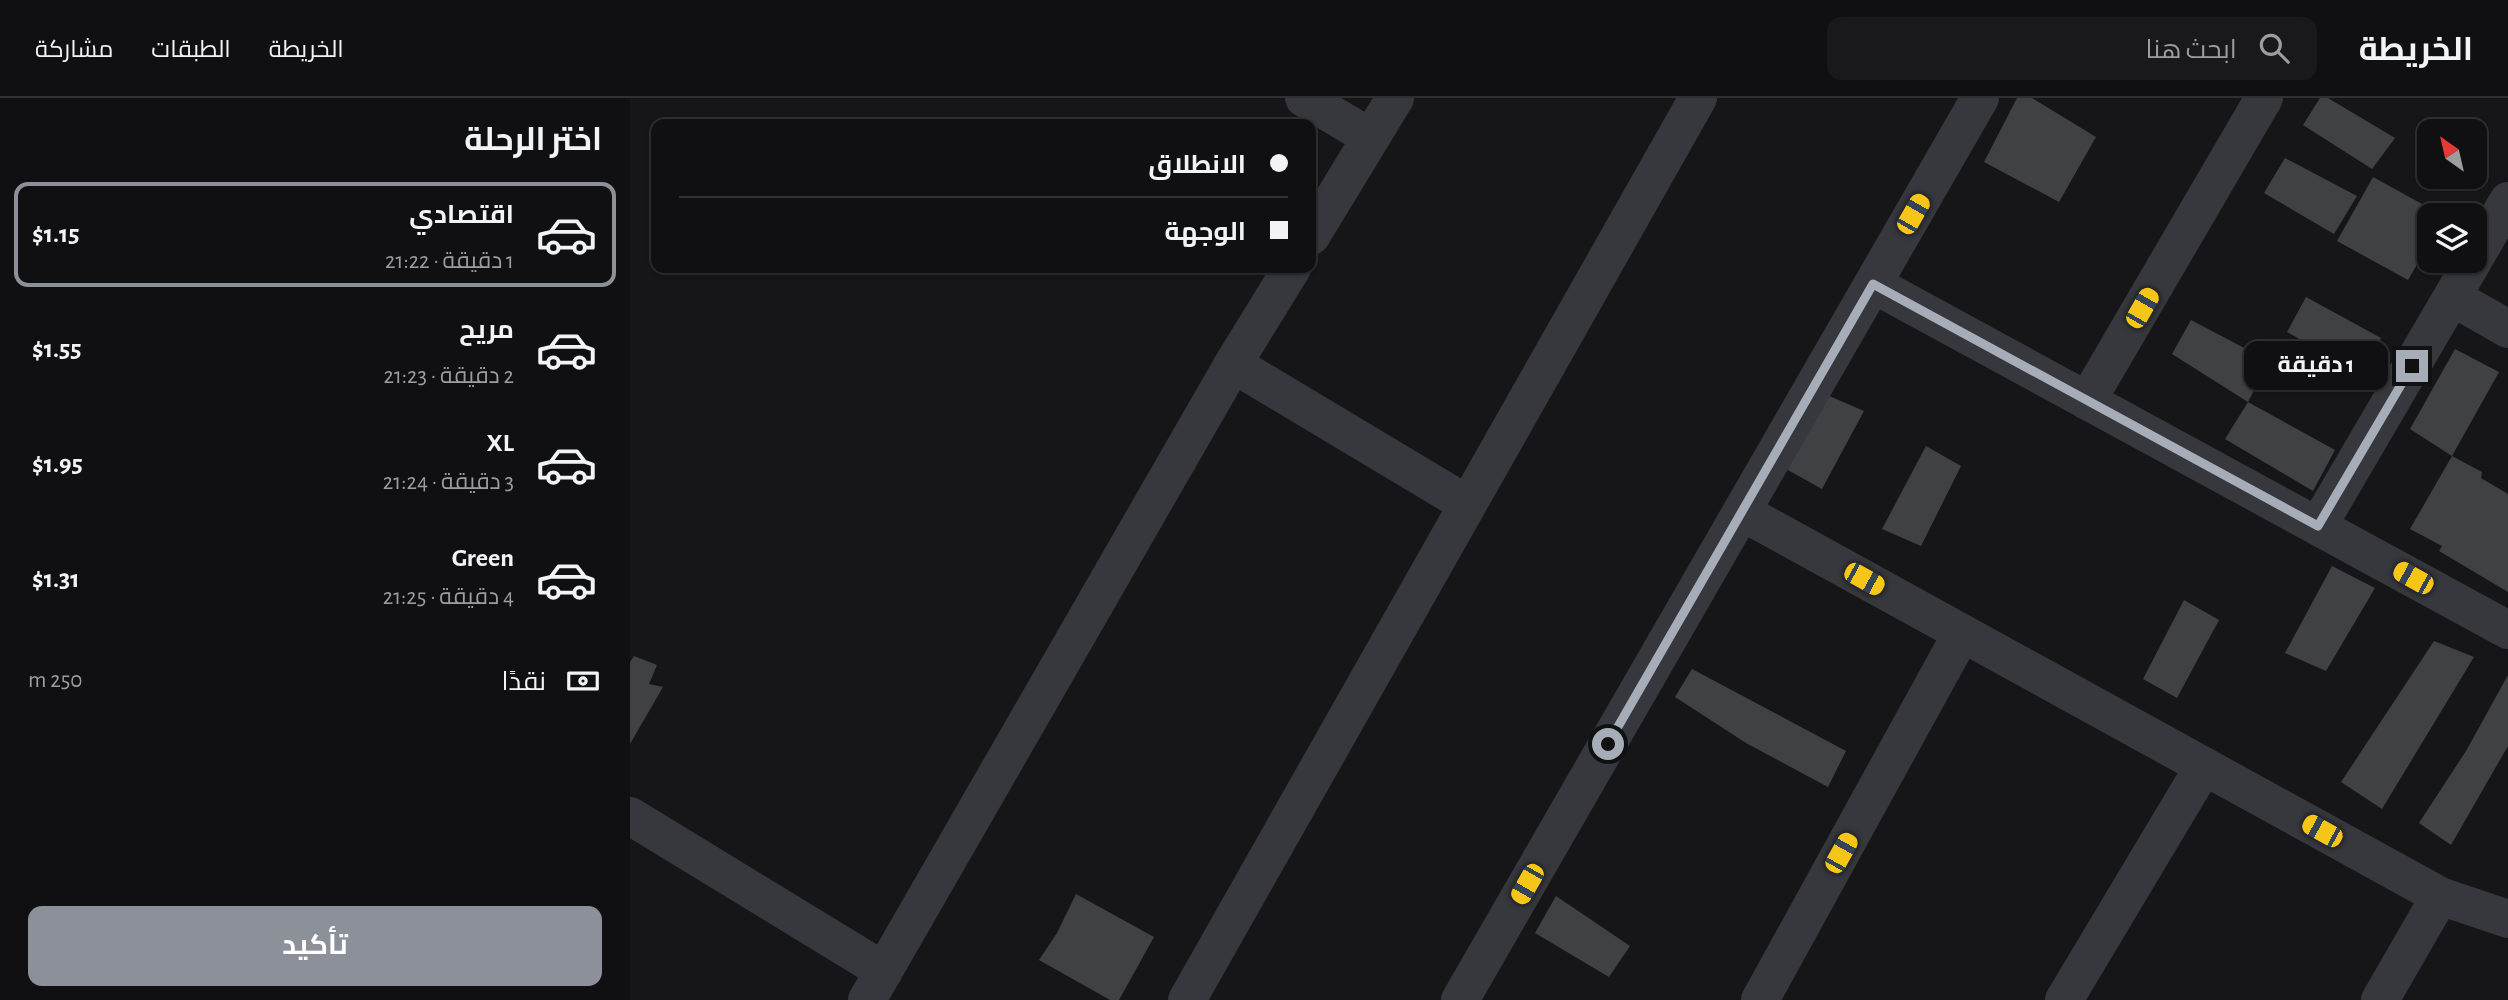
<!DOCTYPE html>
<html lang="ar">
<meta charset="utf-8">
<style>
body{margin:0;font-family:"Alegreya Sans",Cairo,sans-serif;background:#19191b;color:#f1f3f6;direction:rtl;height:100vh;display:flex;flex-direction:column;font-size:26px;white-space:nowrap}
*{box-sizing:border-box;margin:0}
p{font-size:23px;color:#9c9d9f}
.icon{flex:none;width:38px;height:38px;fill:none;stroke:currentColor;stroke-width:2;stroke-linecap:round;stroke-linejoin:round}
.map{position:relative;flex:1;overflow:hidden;direction:ltr}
.side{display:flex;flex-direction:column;background:#101012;width:630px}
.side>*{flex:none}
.banner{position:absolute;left:21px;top:21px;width:665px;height:154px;border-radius:14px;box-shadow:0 2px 5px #0004,0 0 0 2px #303032;direction:rtl;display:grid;align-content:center;height:154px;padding:0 28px;background:#101012}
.needle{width:46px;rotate:326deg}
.tools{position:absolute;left:1787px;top:21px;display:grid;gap:14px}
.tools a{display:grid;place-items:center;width:70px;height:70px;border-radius:14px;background:#101012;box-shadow:0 2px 5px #0004,0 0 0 2px #303032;font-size:35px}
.end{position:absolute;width:32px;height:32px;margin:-16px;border:9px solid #a7adb8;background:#111;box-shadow:0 0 0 4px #111}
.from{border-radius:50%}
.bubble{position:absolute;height:49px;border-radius:14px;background:#101012;box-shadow:0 2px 5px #0004,0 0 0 2px #303032;font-size:23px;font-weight:700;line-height:49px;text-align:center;direction:rtl}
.car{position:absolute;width:21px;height:42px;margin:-21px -10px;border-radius:9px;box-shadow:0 0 5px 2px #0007;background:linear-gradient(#f5c518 24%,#345 0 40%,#f5c518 0 76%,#345 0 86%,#f5c518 0)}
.banner b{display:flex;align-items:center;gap:24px;height:66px;font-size:26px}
.banner b+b{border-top:2px solid #303032}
.banner i{width:18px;height:18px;background:#f1f3f6}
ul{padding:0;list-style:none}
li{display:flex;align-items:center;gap:21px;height:105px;margin:0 14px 10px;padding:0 14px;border:4px solid transparent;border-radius:14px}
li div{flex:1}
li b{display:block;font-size:26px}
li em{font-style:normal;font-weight:700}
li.selected{border-color:#8c9099}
li>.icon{width:63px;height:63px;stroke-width:1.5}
h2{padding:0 28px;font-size:32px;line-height:84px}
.pay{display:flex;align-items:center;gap:18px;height:77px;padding:0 28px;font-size:26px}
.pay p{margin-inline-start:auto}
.action{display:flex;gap:14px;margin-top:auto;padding:14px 28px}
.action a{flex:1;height:80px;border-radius:14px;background:#8c9099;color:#fff;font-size:28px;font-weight:700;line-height:80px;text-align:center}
header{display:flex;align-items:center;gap:42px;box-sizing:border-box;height:98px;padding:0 35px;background:#101012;border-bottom:2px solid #303032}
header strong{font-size:33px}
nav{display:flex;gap:38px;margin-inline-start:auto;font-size:24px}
.search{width:490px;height:63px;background:#19191b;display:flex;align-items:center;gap:18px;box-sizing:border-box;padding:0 24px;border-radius:14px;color:#9c9d9f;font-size:26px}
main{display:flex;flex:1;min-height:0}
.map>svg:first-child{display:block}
.building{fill:#404145}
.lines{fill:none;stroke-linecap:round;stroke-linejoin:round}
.street{stroke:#37383d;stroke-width:38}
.route{stroke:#a7adb8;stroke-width:9}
</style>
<header>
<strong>الخريطة</strong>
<div class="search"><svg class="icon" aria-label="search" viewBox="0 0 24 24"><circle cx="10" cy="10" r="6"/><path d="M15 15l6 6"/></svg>ابحث هنا</div>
<nav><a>الخريطة</a><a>الطبقات</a><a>مشاركة</a></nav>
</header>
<main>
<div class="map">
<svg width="1878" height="902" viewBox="0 0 1878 902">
<rect width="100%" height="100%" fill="#161618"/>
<!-- building -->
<path class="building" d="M1387 0H1402L1466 39 1429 104 1354 64Z
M1690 0H1698L1765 40 1742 71 1673 27Z
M1655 60 1727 98 1704 136 1634 95Z
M1743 79 1812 117H1799V146L1778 182 1707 143Z
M1676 199 1751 240 1731 275 1657 234Z
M1561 222 1639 263 1618 304 1705 352 1683 393 1595 341 1618 304 1542 256Z
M1825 251 1869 274 1822 358 1852 374 1851 380 1878 396V494L1809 453 1812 448 1780 431 1822 358 1780 331Z
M1197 297 1234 313 1192 391 1156 371Z
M1296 348 1331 368 1291 448 1252 431Z
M1702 468 1745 490 1696 573 1655 555Z
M1554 502 1589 522 1547 600 1513 581Z
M1804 543 1844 559 1752 711 1711 684Z
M4 558 27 567 19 586 33 589 0 646V564Z
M1062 571 1216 653 1198 689 1116 645 1045 599Z
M1878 577V648L1821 747 1789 725 1836 653Z
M446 796 524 839 489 902H480L409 862 427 835Z
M926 798 1000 848 979 879 905 835Z"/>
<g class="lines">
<!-- street -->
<path class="street" d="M674 0 740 39
M681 138 765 0
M1844 161 1878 103
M1243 186 1878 532
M1822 199 1878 231
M603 266 837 406
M1457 303 1634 0
M1112 414 1810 798 1878 821
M1688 428 1843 163
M0 718 254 873
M237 902 603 266 662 170
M557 902 1068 0
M830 902 1350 0
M1130 902 1332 535
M1434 902 1574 668
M1750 902 1810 798"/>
</g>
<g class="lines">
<!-- route -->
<path class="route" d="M978 646 1243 186 1688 428 1782 268"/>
</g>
</svg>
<div class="tools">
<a><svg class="needle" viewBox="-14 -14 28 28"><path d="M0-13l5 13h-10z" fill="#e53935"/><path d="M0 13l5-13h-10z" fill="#9c9d9f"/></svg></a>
<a><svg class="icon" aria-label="layers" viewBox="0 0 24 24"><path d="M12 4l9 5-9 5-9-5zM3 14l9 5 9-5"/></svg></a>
</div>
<i class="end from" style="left:978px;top:646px"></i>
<i class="end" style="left:1782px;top:268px"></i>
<div class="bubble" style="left:1614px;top:243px;width:144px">1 دقيقة</div>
<i class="car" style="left:1283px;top:116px;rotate:30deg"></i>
<i class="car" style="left:1512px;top:210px;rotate:30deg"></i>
<i class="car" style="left:1783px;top:480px;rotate:299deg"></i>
<i class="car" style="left:1234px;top:481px;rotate:119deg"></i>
<i class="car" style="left:1692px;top:733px;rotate:299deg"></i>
<i class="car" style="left:1211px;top:755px;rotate:29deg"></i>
<i class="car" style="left:897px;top:786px;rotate:210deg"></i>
<div class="banner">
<b><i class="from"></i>الانطلاق</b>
<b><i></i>الوجهة</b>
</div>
</div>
<section class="side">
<h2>اختر الرحلة</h2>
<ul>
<li class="selected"><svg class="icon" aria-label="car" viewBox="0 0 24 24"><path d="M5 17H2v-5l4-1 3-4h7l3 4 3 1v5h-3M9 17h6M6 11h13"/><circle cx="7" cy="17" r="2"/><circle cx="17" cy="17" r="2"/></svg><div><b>اقتصادي</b><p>1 دقيقة · 21:22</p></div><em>$1.15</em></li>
<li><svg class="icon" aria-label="car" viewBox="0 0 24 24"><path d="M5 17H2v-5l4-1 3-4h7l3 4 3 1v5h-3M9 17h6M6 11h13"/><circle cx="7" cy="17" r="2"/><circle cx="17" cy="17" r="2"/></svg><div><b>مريح</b><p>2 دقيقة · 21:23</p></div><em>$1.55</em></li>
<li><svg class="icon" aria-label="car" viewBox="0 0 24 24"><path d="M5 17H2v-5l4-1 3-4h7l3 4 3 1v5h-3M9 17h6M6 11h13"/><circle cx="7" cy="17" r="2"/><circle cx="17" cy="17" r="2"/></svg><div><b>XL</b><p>3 دقيقة · 21:24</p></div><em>$1.95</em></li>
<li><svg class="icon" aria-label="car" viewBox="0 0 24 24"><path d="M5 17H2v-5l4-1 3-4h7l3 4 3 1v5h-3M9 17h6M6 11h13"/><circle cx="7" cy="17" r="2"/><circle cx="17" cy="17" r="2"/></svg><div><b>Green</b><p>4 دقيقة · 21:25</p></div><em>$1.31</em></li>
</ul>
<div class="pay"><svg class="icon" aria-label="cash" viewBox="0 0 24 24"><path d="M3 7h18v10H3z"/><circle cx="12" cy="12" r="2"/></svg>نقدًا<p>250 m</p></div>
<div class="action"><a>تأكيد</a></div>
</section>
</main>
